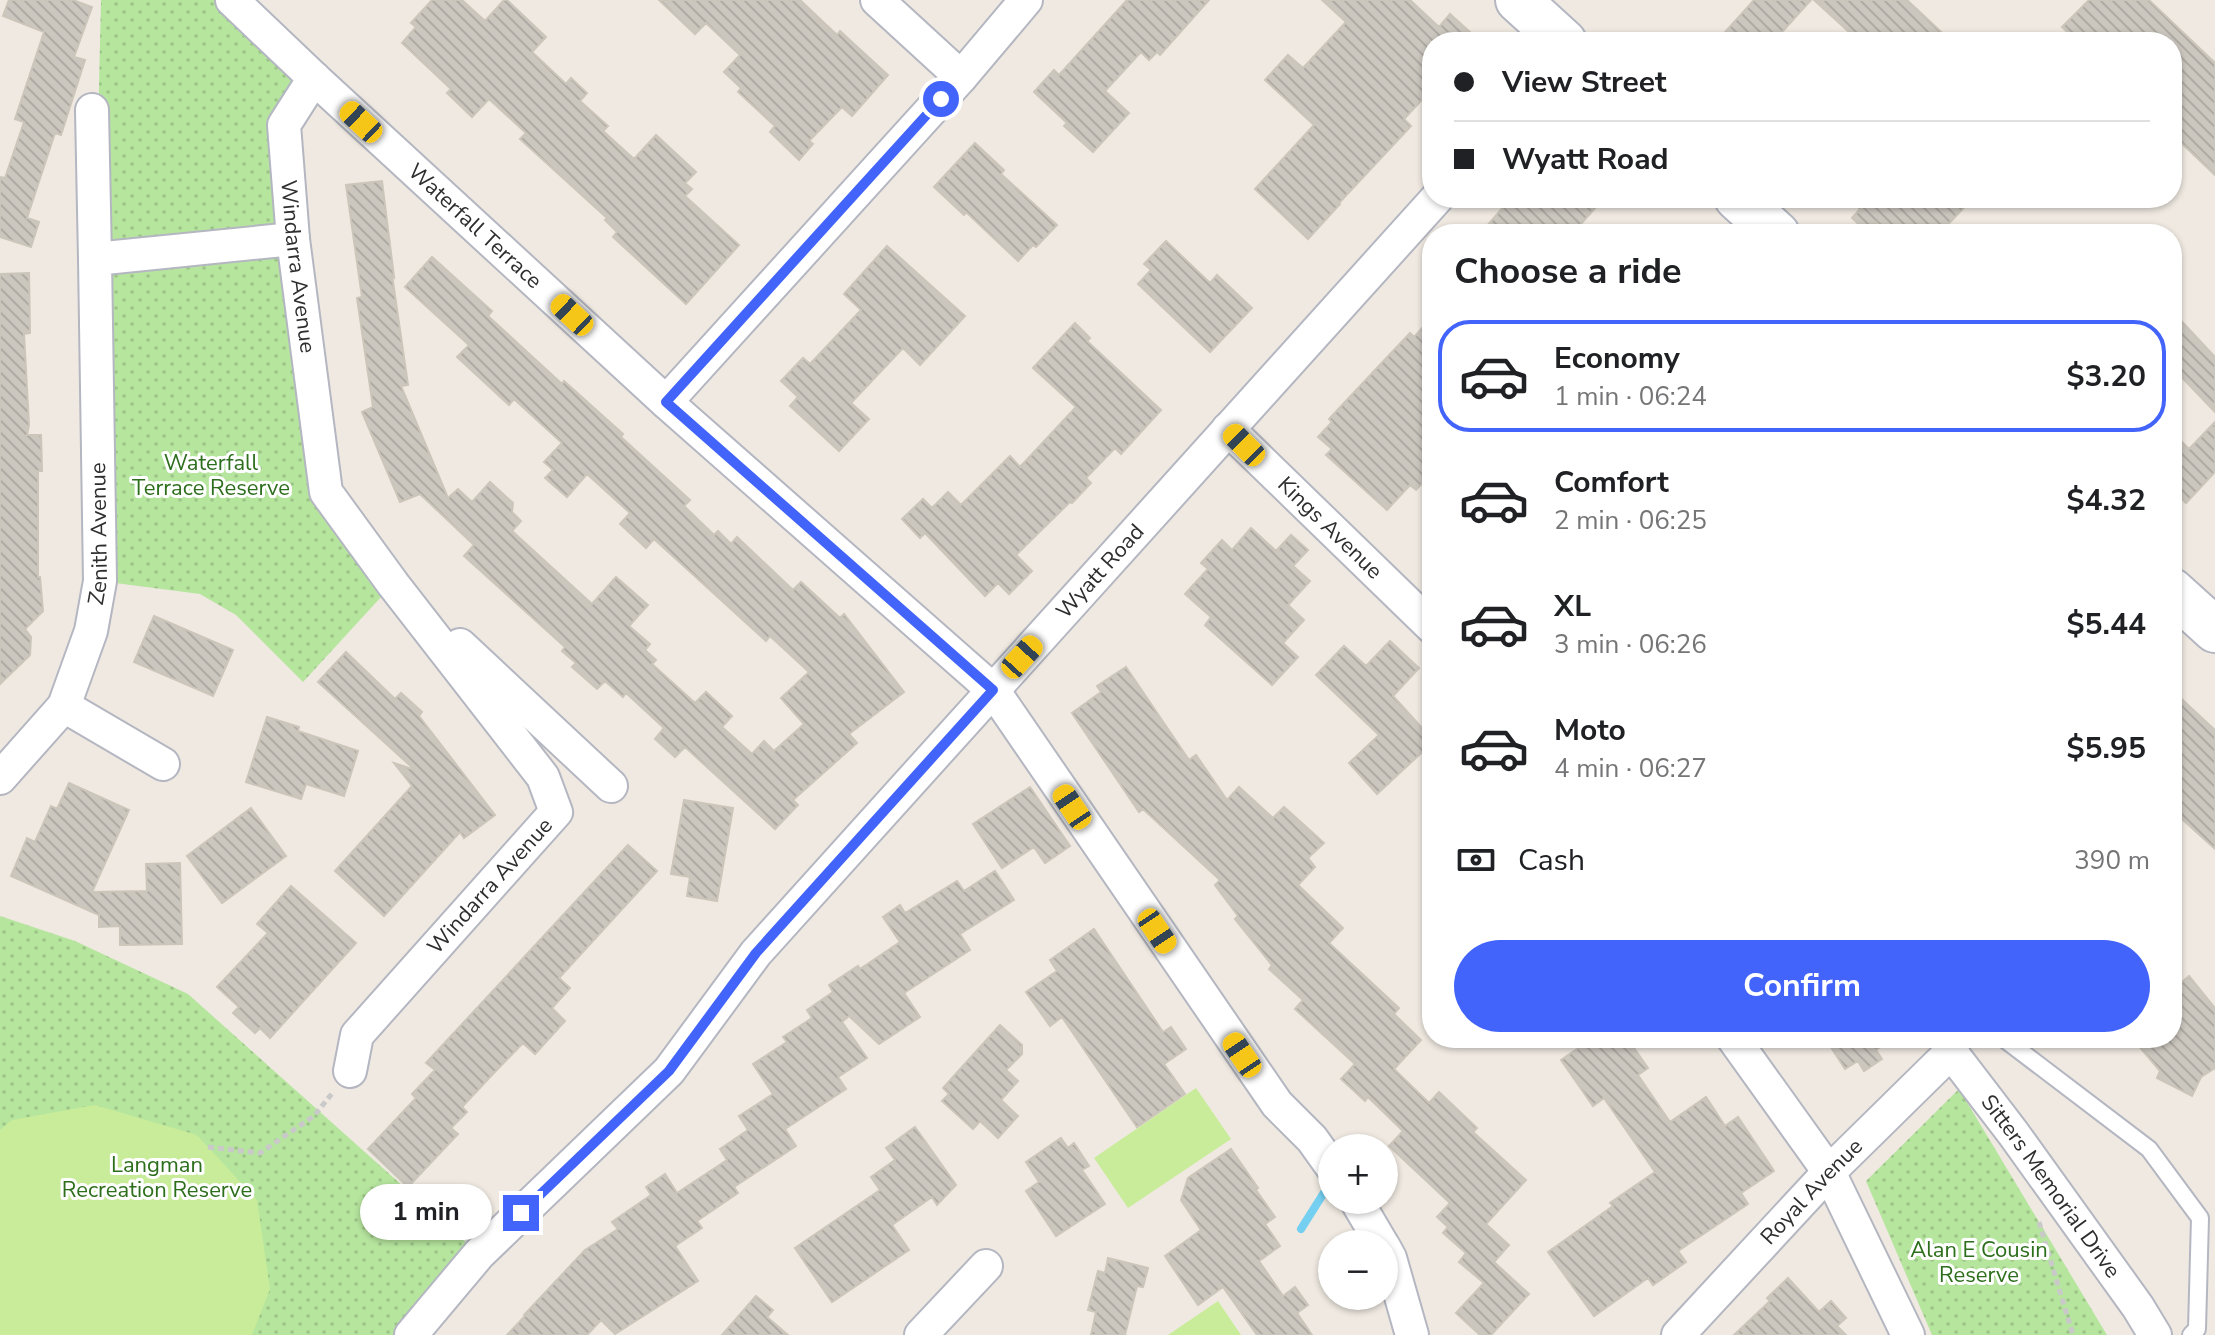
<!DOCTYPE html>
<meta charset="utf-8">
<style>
body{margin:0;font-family:"Nunito Sans",sans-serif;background:#f6f6f6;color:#202124;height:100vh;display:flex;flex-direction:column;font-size:30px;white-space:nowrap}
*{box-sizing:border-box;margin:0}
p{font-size:26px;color:#757577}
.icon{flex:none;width:44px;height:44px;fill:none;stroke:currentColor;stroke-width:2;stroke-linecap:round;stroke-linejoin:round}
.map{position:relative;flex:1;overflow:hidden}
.sheet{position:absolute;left:1422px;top:224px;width:760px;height:824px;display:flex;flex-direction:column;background:#fff;border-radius:32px;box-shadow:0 2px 6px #0004}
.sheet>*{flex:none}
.guide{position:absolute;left:1422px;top:32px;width:760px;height:176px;border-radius:32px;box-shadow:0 2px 6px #0004;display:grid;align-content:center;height:176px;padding:0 32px;background:#fff}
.tools{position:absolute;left:1318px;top:1134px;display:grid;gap:16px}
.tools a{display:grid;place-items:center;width:80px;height:80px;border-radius:50%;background:#fff;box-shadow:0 2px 6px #0004;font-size:40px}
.end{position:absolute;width:36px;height:36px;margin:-18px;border:10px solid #4264fb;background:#fff;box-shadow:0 0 0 4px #fff}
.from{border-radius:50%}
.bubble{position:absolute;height:56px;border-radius:28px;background:#fff;box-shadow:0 2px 6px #0004;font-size:26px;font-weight:700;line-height:56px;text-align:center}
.car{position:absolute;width:24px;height:48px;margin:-24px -12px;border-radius:10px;box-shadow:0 0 6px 2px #0007;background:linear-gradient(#f5c518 24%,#345 0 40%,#f5c518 0 76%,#345 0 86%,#f5c518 0)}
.guide b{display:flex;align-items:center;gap:28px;height:76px;font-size:30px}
.guide b+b{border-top:2px solid #e0e0e0}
.guide i{width:20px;height:20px;background:#202124}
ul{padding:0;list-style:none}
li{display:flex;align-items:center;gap:24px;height:112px;margin:0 16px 12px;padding:0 16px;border:4px solid transparent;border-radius:32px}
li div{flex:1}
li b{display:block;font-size:30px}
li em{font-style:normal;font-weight:700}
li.active{border-color:#4264fb}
li>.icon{width:72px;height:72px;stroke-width:1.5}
h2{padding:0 32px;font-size:36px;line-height:96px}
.pay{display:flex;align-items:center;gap:20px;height:88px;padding:0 32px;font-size:30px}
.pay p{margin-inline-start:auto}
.primary-button{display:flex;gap:16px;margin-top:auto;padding:16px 32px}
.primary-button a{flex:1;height:92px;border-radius:48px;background:#4264fb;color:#fff;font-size:32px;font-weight:700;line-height:92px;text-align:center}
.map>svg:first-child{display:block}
.park{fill:url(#park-dots)}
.pitch{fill:#c9ec9a}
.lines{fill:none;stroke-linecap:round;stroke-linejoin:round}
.stream{stroke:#75cff0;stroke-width:8}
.building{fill:url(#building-back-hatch);stroke:#cbc5ba;stroke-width:2}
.lane-casing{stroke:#b4b7c1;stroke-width:20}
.street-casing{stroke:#b4b7c1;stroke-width:36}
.secondary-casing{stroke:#b4b7c1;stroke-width:48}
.path{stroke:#c9c9c9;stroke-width:5;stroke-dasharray:6 4;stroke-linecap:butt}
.lane{stroke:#fff;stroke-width:16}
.street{stroke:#fff;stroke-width:32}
.secondary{stroke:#fff;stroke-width:44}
.route{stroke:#4264fb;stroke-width:10}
.labels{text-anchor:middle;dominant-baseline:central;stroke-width:6;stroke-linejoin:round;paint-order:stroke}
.street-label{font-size:22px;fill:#2e2e2e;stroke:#fff}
.park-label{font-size:22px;fill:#2c6e1b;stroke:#fff}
</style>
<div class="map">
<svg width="2215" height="1335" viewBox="0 0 2215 1335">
<defs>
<pattern id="park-dots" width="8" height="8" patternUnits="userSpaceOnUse" patternTransform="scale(2)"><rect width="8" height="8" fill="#b6e59e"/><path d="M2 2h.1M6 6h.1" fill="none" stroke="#9dc588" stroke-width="1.8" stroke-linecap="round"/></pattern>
<pattern id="building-back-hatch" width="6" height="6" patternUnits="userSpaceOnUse" patternTransform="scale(2)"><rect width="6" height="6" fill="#cbc7bf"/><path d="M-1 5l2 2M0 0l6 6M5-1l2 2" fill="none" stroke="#afaba4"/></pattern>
</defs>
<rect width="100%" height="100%" fill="#efe9e1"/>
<!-- park -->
<path class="park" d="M101 0H232L314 78 284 126 326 492 393 584 303 682 236 615 200 594 100 581 95 259Z
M0 916 75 941 188 994 479 1254 411 1335H0Z
M1959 1089 2107 1335H1932L1866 1181Z"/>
<!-- pitch -->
<path class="pitch" d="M1196 1088 1231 1139 1128 1208 1094 1158Z
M95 1105 197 1135 257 1200 270 1289 252 1335H0V1130L12 1120Z
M1218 1301 1241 1335H1168Z"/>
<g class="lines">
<!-- stream -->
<path class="stream" d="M1352 1148 1357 1140
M1301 1229 1332 1180"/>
</g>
<!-- building -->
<path class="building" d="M9 0H73L92 7 74 57 85 60 61 135 55 133 27 218 39 222 31 247 0 237V177L5 178 24 122 15 119 44 32 3 16Z
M432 0H462L485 21 504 0H507L546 37 532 52 566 84 571 78 587 93 580 101 608 126 603 131 634 159 656 135 696 172 685 183 692 189 685 196 739 245 686 304 613 237 617 232 605 220 607 218 520 139 526 133 489 99 472 117 447 93 451 89 402 43 416 27 411 23Z
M659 0H800L837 35 840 31 888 75 852 116 842 107 809 141 813 144 799 160 770 132 775 126 738 92 741 88 724 72 740 55 706 23 695 34Z
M1127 0H1209L1160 55 1157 52 1149 60 1141 52 1105 91 1129 113 1093 152 1064 126 1067 123 1034 92 1054 70 1059 75Z
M1322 0H1410L1439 27 1450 14 1481 42H1432V89L1404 119 1411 126 1339 203 1340 204 1308 239 1255 189 1314 125 1265 80 1288 55 1303 68 1346 22Z
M1754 0H1811L1773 42H1716Z
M1814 0H1907L1952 42H1860Z
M2089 0H2149L2215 63V175L2172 134V42H2078L2062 27Z
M975 143 1004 170 1001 174 1057 225 1036 247 1033 245 1018 261 966 212 964 215 934 187Z
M382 181 394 277 392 275 408 385 401 386 448 498 458 489 472 502 490 482 513 503 512 512 521 521 512 531 592 604 616 577 648 605 629 626 650 644 645 650 656 660 652 664 695 703 706 692 732 716 722 727 752 754 764 741 774 751 804 724 781 698 809 672 770 636 766 641 654 539 646 548 620 524 630 513 587 474 567 497 545 478 553 470 544 462 562 443 514 399 509 405 457 357 469 345 405 287 432 257 492 311 488 316 562 384 564 381 623 434 621 437 690 500 684 506 714 535 718 531 731 544 737 537 793 590 801 582 840 618 844 614 904 692 849 734 857 743 793 800 798 805 775 829 685 747 675 757 655 739 664 728 626 693 623 697 605 681 597 689 572 667 576 663 562 651 565 647 464 556 474 545 420 494 400 502 362 412 373 407 357 298 362 297 346 185Z
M1511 198H1604L1572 234H1480Z
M1848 198H1973L1939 234H1889L1876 222 1867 232 1852 218 1860 209Z
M1166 241 1210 283 1217 275 1252 308 1210 352 1138 284 1151 270 1144 264Z
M887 246 965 316 920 365 903 348 851 403 869 419 839 451 790 406 798 397 781 381 803 358 810 364 861 310 844 294Z
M29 273 30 333 24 334 29 425 27 435H41L42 471H38V577H40L43 611 25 629 31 637 30 655 0 684V274Z
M2172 311 2215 357V412L2172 367Z
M1432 317V473L1416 490 1410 485 1387 510 1326 455 1332 449 1318 437 1332 422 1329 419 1376 369 1410 333 1414 337Z
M1075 323 1090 338 1087 341 1161 410 1121 454 1115 448 1086 478 1091 483 1072 503 1070 502 1016 555 1032 571 1009 594 998 583 985 596 925 533 920 538 902 519 923 499 932 508 948 492 961 505 1010 456 1020 467 1076 407 1033 368Z
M2215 422V472L2186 503 2172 489V432L2189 449Z
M1251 528 1276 551 1291 535 1308 550 1293 566 1310 581 1288 605 1304 620 1283 643 1298 657 1272 685 1205 625 1211 617 1185 594 1208 569 1201 563 1222 540 1232 550Z
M154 616 233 650 213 696 134 662Z
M1390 641 1419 668 1393 696 1432 739V743L1377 794 1349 763 1379 735 1316 675 1344 646 1366 666Z
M346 652 395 699 401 693 422 712 419 716 495 815 464 838 460 832 384 916 335 871 412 786 394 763 415 770 318 682Z
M1126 667 1189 760 1196 755 1227 800 1239 787 1273 818 1284 807 1324 843 1308 858 1315 867 1298 885 1343 928 1329 943 1399 1008 1394 1014 1421 1040 1394 1069 1429 1103 1439 1092 1477 1128 1473 1132 1526 1180 1486 1224 1509 1245 1494 1262 1529 1294 1491 1335H1480L1456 1313 1484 1283 1459 1262 1466 1253 1443 1233 1448 1227 1437 1217 1450 1203 1389 1146 1403 1131 1368 1097 1365 1101 1341 1079 1355 1064 1295 1009 1303 1000 1269 969 1272 965 1235 919 1238 916 1215 885 1220 880 1143 809 1139 812 1072 713 1101 692 1097 686Z
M2172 690 2215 730V849L2172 810Z
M267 717 299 727 298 731 358 751 344 796 306 784 301 799 246 782Z
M69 783 129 810 92 892 147 891 146 864 180 863 182 944 120 945V926L99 927V915L11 876 27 838 35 842 51 806 57 809Z
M1030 787 1070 846 1045 863 1034 847 1002 868 973 824Z
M684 800 733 808 717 901 687 896 690 877 671 874Z
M251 808 286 856 222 903 187 856Z
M628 845 657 871 559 978 570 988 552 1008 565 1021 535 1054 523 1043 492 1075 462 1107 467 1112 451 1128 458 1134 408 1187 368 1149 416 1098 412 1094 435 1070 426 1063Z
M995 871 1014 900 960 934 970 950 904 993 920 1017 879 1044 849 1016 842 1022 867 1058 838 1077 846 1089 785 1129 796 1146 734 1187 738 1193 697 1221 702 1228 675 1246 698 1281 615 1334 601 1320 587 1335H507L525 1316 524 1315 585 1250 618 1229 612 1222 651 1195 646 1187 665 1174 677 1193 727 1160 720 1149 748 1130 739 1116 773 1094 753 1064 787 1042 783 1037 812 1018 807 1010 833 992 829 985 858 966 860 969 900 942 883 917 900 905 905 913 957 881 964 891Z
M291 886 356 943 270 1038 260 1028 255 1033 233 1013 239 1007 217 987 268 933 257 924Z
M1094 929 1163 1032 1171 1027 1186 1049 1164 1064 1185 1094 1137 1127 1062 1017 1050 1026 1026 992 1057 971 1050 960Z
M2189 976 2215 1008V1068L2201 1077 2192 1096 2157 1078 2160 1071 2132 1038H2172V991Z
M1000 1025 1022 1045V1054L1006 1070 1018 1081 1001 1100 1018 1116 998 1138 980 1121 973 1129 942 1101 949 1094 943 1088Z
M1593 1038H1627L1648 1068 1638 1075 1670 1122 1706 1097 1725 1126 1738 1117 1774 1171 1741 1193 1748 1204 1678 1251 1686 1262 1653 1285 1648 1278 1594 1316 1548 1252 1613 1206 1610 1203 1655 1172 1604 1098 1593 1106 1561 1060Z
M1825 1038H1894L1876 1050 1882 1059 1864 1071 1858 1061 1845 1069Z
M915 1127 956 1185 937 1205 932 1197 892 1225 909 1250 832 1302 795 1248 880 1190 871 1177 895 1160 886 1148Z
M1061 1138 1068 1148 1074 1143 1089 1166 1082 1170 1105 1204 1056 1236 1026 1191 1039 1182 1026 1162Z
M1231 1149 1258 1188 1256 1190 1275 1217 1265 1224 1280 1246 1259 1261 1283 1296 1295 1287 1308 1305 1297 1313 1312 1335H1257L1223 1287 1198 1305 1165 1256 1201 1230 1181 1200 1188 1178Z
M1108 1258 1148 1268 1143 1287 1137 1286 1125 1335H1091L1096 1312 1088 1310 1098 1271 1105 1273Z
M1788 1278 1819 1312 1831 1301 1846 1318 1837 1326 1846 1335H1734L1770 1301 1767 1298Z
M756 1296 773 1310 767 1317 788 1335H722Z"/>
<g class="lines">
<defs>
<path id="lane" d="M2003 1038 2149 1149 2200 1218 2197 1329 2191 1335"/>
<g id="street">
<path id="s1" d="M232 0 314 78 666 402 993 690 1277 1104 1312 1139 1332 1167"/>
<path d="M877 0 961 77"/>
<path id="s2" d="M314 78 284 125 293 239 326 492 393 584 543 777 556 812 357 1035 350 1071"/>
<path d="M92 110 95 259"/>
<path d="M666 402 961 77 1026 0"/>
<path id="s3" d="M1228 429 1432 627"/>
<path d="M460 645 611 786"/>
<path d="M64 706 163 764"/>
<path id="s4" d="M0 778 64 706 91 631 100 581 95 259 293 239"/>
<path d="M1733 1038 1829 1172 1908 1335"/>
<path id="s5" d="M1955 1038 1951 1052 2013 1133 2138 1307 2155 1335"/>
<path d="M1356 1200 1382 1244"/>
<path d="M1384 1247 1390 1258 1412 1335"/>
<path id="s6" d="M411 1335 479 1254 669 1071 756 953 1437 198"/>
<path d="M921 1335 986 1266"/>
<path id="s7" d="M1678 1335 1829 1172 1951 1052"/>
</g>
<path id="secondary" d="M1518 0 1564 42
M1737 198 1777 234
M2172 591 2215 630"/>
</defs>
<!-- lane casing -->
<use href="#lane" class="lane-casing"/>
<!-- street casing -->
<use href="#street" class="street-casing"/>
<!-- secondary casing -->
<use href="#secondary" class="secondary-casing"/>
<!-- path -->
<path class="path" d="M208 1147 260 1153 314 1116 334 1091
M2039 1222 2073 1335"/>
<!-- lane -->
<use href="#lane" class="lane"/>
<!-- street -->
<use href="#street" class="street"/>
<!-- secondary -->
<use href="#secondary" class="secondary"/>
</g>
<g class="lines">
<!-- route -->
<path class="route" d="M521 1213 669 1071 756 953 993 690 666 402 941 99"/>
</g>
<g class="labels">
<!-- street labels -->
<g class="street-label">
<text stroke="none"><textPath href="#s1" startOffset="332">Waterfall Terrace</textPath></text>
<text stroke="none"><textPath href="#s2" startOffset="198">Windarra Avenue</textPath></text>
<text stroke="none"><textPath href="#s3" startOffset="142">Kings Avenue</textPath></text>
<text stroke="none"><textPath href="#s4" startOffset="274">Zenith Avenue</textPath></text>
<text stroke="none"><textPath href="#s6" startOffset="1030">Wyatt Road</textPath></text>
<text transform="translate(490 886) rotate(-48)">Windarra Avenue</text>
<text stroke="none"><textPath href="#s5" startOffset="182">Sitters Memorial Drive</textPath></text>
<text stroke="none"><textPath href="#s7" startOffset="196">Royal Avenue</textPath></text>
</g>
<!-- park labels -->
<g class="park-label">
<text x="211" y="463">Waterfall<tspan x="211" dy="25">Terrace Reserve</tspan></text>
<text x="157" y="1165">Langman<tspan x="157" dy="25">Recreation Reserve</tspan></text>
<text x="1979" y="1250">Alan E Cousin<tspan x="1979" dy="25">Reserve</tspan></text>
</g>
</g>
</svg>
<div class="tools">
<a>+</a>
<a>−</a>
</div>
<i class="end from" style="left:941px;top:99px"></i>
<i class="end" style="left:521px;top:1213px"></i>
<div class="bubble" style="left:360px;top:1184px;width:132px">1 min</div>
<i class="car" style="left:361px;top:122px;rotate:313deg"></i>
<i class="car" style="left:572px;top:315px;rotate:313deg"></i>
<i class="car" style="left:1244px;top:445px;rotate:315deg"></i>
<i class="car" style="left:1022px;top:657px;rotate:42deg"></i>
<i class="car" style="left:1072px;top:807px;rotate:326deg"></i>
<i class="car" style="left:1157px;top:931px;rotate:146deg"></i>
<i class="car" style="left:1242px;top:1055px;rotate:326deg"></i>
<div class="guide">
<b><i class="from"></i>View Street</b>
<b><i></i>Wyatt Road</b>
</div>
<section class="sheet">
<h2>Choose a ride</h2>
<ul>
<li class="active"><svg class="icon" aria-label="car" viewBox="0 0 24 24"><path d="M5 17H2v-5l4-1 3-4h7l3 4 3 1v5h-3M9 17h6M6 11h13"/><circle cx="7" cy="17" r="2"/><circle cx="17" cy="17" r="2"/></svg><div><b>Economy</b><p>1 min · 06:24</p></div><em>$3.20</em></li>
<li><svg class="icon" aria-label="car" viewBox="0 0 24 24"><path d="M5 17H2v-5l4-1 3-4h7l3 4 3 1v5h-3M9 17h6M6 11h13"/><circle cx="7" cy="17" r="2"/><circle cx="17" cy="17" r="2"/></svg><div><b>Comfort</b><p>2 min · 06:25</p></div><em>$4.32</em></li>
<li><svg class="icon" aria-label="car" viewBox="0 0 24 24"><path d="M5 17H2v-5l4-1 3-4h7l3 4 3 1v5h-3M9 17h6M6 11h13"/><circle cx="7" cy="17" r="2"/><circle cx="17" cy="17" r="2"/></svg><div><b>XL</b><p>3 min · 06:26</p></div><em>$5.44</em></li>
<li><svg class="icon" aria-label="car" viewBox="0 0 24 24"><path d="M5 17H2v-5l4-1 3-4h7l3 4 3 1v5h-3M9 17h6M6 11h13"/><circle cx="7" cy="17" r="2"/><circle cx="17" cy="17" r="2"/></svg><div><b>Moto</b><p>4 min · 06:27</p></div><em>$5.95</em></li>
</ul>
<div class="pay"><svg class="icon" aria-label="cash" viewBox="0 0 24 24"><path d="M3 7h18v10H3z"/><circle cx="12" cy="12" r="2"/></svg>Cash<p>390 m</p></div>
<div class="primary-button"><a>Confirm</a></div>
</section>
</div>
